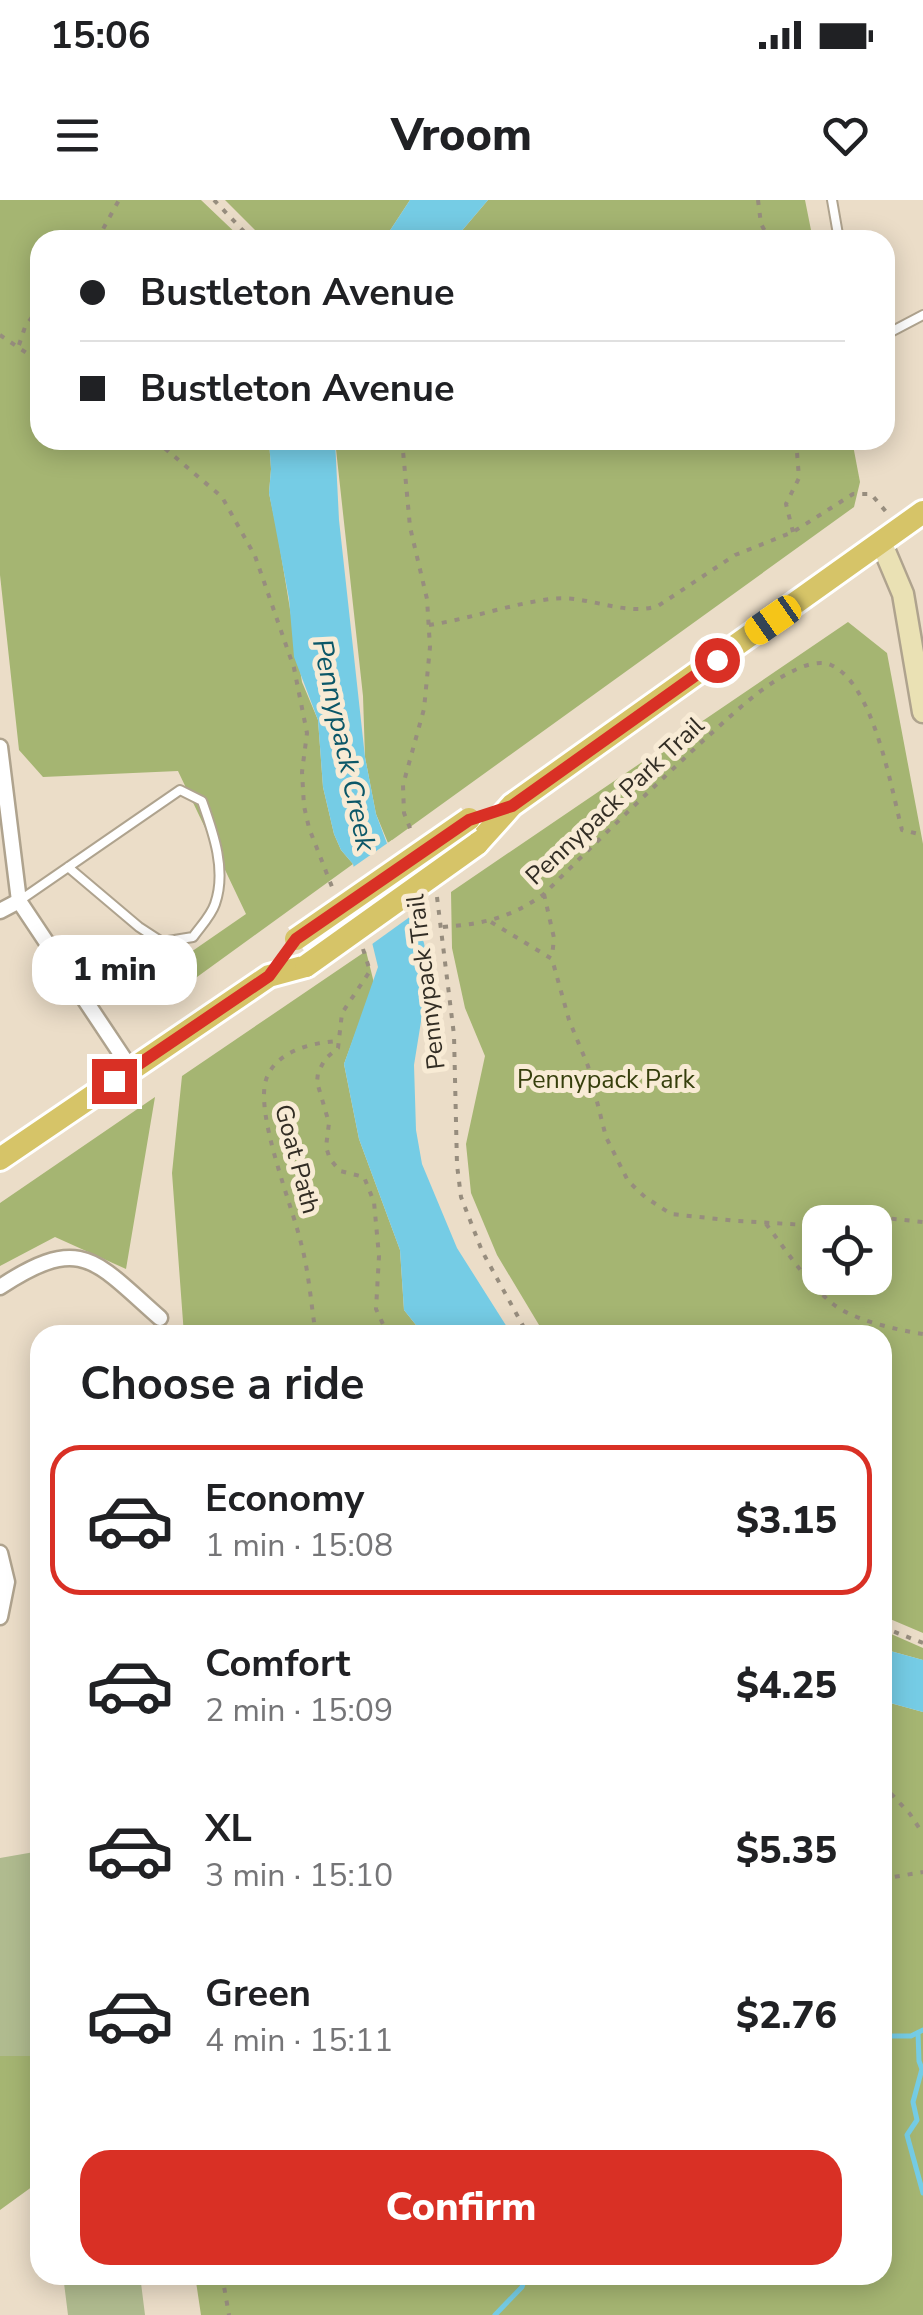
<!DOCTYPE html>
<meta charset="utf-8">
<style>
body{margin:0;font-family:"Nunito Sans",sans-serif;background:#f2f2f2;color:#202124;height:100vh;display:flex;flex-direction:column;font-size:38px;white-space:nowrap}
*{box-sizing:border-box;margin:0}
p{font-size:32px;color:#757577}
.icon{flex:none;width:55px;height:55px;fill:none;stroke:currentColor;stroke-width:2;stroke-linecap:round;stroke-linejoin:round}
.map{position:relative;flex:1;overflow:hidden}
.side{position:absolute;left:30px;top:1125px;width:862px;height:960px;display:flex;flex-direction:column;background:#fff;border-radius:30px;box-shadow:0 5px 25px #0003}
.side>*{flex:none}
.banner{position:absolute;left:30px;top:30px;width:865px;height:220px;border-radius:30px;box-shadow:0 5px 25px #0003;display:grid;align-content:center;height:220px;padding:0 50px;background:#fff}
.tools{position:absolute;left:802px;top:1005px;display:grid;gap:20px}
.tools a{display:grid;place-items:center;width:90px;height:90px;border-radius:20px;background:#fff;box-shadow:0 5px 25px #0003;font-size:50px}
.end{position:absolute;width:45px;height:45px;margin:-22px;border:12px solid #d93025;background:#fff;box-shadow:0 0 0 5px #fff}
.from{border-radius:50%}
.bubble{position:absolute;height:70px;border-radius:30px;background:#fff;box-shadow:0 5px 25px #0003;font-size:32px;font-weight:800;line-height:70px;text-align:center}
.car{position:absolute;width:30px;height:60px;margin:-30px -15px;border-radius:12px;box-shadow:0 0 8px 2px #0007;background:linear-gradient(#f5c518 24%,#345 0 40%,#f5c518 0 76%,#345 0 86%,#f5c518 0)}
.banner b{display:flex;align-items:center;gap:35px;height:95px;font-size:38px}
.banner b+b{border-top:2px solid #e0e0e0}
.banner i{width:25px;height:25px;background:#202124}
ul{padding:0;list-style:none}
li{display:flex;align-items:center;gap:30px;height:150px;margin:0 20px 15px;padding:0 30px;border:5px solid transparent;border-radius:30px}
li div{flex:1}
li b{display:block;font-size:38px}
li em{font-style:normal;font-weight:800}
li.selected{border-color:#d93025}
li>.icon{width:90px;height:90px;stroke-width:1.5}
h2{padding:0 50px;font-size:45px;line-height:120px}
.primary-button{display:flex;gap:20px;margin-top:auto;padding:20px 50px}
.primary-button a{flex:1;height:115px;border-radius:30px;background:#d93025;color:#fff;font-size:40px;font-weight:800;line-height:115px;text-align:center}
.status{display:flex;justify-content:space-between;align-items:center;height:70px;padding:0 50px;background:#fff;direction:ltr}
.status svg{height:28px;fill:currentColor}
header{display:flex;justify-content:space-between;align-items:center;height:130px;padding:0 50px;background:#fff;font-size:45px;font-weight:800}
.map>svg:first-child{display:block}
.green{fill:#b0bb8f}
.forest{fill:#a5b572;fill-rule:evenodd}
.water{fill:#75cce5}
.pier{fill:#ebddc8}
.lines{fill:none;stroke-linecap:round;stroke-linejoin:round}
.stream{stroke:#75cce5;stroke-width:5}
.lane-casing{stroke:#afa38e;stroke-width:12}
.street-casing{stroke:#afa38e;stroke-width:19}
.secondary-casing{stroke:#afa38e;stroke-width:25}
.primary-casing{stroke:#fff;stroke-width:28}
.path{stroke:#978d7e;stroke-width:4;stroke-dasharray:5 8;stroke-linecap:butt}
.lane{stroke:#fff;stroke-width:8}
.street{stroke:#fff;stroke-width:14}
.secondary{stroke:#eae1b4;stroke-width:20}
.primary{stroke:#d6c468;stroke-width:22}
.primary-bridge-casing{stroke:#fff;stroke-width:28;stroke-linecap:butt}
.primary-bridge{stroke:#d6c468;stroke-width:22}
.route{stroke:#d93025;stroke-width:12}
.labels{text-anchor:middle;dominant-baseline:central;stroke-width:10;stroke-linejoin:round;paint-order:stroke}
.street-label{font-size:25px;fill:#322d24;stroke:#f8ebd5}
.park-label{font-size:25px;fill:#363f0c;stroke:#f8ebd5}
.water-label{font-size:28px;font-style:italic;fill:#0b5768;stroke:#f8ebd5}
</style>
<div class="status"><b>15:06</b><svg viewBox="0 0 49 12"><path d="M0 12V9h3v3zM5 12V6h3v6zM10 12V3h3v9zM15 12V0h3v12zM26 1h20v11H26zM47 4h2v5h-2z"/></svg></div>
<header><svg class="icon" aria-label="menu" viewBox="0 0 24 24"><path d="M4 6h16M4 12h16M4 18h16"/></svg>Vroom<svg class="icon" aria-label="heart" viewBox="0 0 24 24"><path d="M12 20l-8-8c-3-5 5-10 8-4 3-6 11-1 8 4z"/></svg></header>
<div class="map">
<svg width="923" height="2115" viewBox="0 0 923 2115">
<rect width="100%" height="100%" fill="#ebddc8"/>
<!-- green -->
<path class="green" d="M40 1651V1901L34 1856H0V1658Z
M63 2075H140L145 2115H68Z"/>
<!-- forest -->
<path class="forest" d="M0 0H201L243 40H40V240H269L271 269 269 293 277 330 302 482 318 520 323 587 334 634 341 650 353 664 186 785 118 805 64 745 111 744 162 772 246 714 178 571 43 577 19 550 0 375Z
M225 0H410L389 32 377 40H265Z
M488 0H805L813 40H454Z
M335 240H852L860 282 854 307 388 643 376 614 365 557 363 496Z
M848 422 887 453 923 644V1433L883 1416 882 1135H545L497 1055 471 993 466 944 485 856 465 808 452 748 451 692ZM820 1022H875V1078H820Z
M366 751 374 783 344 864 359 939 400 1050 404 1110 424 1135H184L172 973 182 876Z
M155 897 126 1069 55 1037 0 1066V1003Z
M882 1430 923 1448V1460L883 1449Z
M883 1501 923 1512V2115H201L195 2075H882Z
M0 1856H34L40 1902V1981L0 2010Z"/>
<!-- water -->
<path class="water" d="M410 0H488L454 40H377L389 32Z
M269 240H335L339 320 365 557 376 614 424 743 429 772 414 865 416 930 422 964 457 1048 512 1135H424L404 1110 400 1050 359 939 344 864 378 767 353 664 341 650 334 634 323 587 318 520 294 457 289 399 269 293 271 269Z
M883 1449 923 1460V1512L883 1501Z"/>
<!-- pier -->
<path class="pier" d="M392 640 418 711 368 747 349 670Z"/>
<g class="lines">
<!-- stream -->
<path class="stream" d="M918 1833 919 1861 922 1869 913 1902 917 1920 907 1935 923 1993
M882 1836H911L923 1830
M495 2115 522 2087 526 2075"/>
<defs>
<path id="lane" d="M832 0 839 40
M885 135 923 115
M19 701 180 590 202 601C213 632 227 670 215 704 211 716 200 727 193 737L162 742 139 727 68 667"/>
<path id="street" d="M0 547 19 701 131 869
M0 711 19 701
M0 1087C82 1033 95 1061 160 1118
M0 1353 7 1382 0 1417"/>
<path id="secondary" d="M881 342 903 394 923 512"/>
<path id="primary" d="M477 644 512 605 923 312
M0 959 269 776 306 766"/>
</defs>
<!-- lane casing -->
<use href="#lane" class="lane-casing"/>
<!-- street casing -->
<use href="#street" class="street-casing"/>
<!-- secondary casing -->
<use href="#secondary" class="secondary-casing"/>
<!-- primary casing -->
<use href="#primary" class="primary-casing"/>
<!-- path -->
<path class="path" d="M214 0 252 40
M758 0 761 24 770 40
M97 40 119 0
M0 135 40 162
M19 145 25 127 40 106
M155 240 222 297 255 356 294 468 307 533 302 572 304 606 309 628 334 692
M402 240 410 327 427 399 430 447 424 509 403 585 404 613 412 633
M793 332 786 304 799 278 796 240
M429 425C470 419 510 404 551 399 587 394 623 417 658 406L735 355 793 332 853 294H871L888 314
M544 694 554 738 552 757
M437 697 454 835 457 965 461 997 482 1051 528 1135
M491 722 552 759 569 820 588 866 606 937 628 981 645 997 671 1014 737 1021 806 1025 836 1013 923 1022
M443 727C482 724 511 718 544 694 596 642 650 590 704 540 731 516 762 485 795 470 805 465 821 460 831 465 874 484 891 588 902 630L923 635
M363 749 370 771 342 813 338 848 325 859 318 873 317 882 329 923 326 947 330 959 340 971 364 977 374 1002 379 1056 376 1109 388 1135
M766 1024C787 1051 806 1082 833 1104 853 1120 897 1130 923 1134
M316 1135C311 1105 309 1072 301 1043 292 1005 253 910 267 877 278 850 314 842 340 841
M882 1427 923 1443
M882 1584 910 1614 923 1634
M882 1679 923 1672
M222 2075 229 2115"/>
<!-- lane -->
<use href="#lane" class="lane"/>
<!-- street -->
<use href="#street" class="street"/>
<!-- secondary -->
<use href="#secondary" class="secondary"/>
<!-- primary -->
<use href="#primary" class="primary"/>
<defs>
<path id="primary-bridge" d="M296 739 469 619
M306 766 477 644"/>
</defs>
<!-- primary-bridge casing -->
<use href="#primary-bridge" class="primary-bridge-casing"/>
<!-- primary-bridge -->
<use href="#primary-bridge" class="primary-bridge"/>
</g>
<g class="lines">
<!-- route -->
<path class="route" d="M114 881 269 776 296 739 469 620 512 606 717 460"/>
</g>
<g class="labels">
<!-- street labels -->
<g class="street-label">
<text transform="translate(615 601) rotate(-43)">Pennypack Park Trail</text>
<text transform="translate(426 782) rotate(-97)">Pennypack Trail</text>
<text transform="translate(297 959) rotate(75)">Goat Path</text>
</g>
<!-- park labels -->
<g class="park-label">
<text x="606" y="880">Pennypack Park</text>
</g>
<!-- water labels -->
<g class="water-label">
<text transform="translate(344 545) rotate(78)">Pennypack Creek</text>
</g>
</g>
</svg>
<div class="tools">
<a><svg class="icon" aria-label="locate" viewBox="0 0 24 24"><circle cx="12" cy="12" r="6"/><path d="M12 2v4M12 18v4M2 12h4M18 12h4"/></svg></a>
</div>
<i class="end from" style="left:717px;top:460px"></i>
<i class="end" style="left:114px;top:881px"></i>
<div class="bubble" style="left:32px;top:735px;width:165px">1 min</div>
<i class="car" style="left:773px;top:420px;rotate:235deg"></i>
<div class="banner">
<b><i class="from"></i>Bustleton Avenue</b>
<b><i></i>Bustleton Avenue</b>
</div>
<section class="side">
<h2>Choose a ride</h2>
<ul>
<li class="selected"><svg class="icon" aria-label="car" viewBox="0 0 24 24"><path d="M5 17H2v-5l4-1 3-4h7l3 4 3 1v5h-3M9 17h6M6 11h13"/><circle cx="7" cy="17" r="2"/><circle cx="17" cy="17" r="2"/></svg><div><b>Economy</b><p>1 min · 15:08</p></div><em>$3.15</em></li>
<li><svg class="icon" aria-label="car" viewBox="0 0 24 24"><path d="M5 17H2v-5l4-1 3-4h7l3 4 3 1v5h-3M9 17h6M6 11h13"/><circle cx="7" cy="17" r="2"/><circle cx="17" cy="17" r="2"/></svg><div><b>Comfort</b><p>2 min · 15:09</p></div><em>$4.25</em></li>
<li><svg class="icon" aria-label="car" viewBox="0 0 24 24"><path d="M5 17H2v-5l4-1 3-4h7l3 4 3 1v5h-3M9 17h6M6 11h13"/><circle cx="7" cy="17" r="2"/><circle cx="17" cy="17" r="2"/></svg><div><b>XL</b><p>3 min · 15:10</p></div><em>$5.35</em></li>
<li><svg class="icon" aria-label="car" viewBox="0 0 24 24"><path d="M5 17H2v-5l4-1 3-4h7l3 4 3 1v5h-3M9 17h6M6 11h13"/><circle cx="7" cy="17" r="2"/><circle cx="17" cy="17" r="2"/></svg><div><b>Green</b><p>4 min · 15:11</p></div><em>$2.76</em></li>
</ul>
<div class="primary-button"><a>Confirm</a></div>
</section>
</div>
